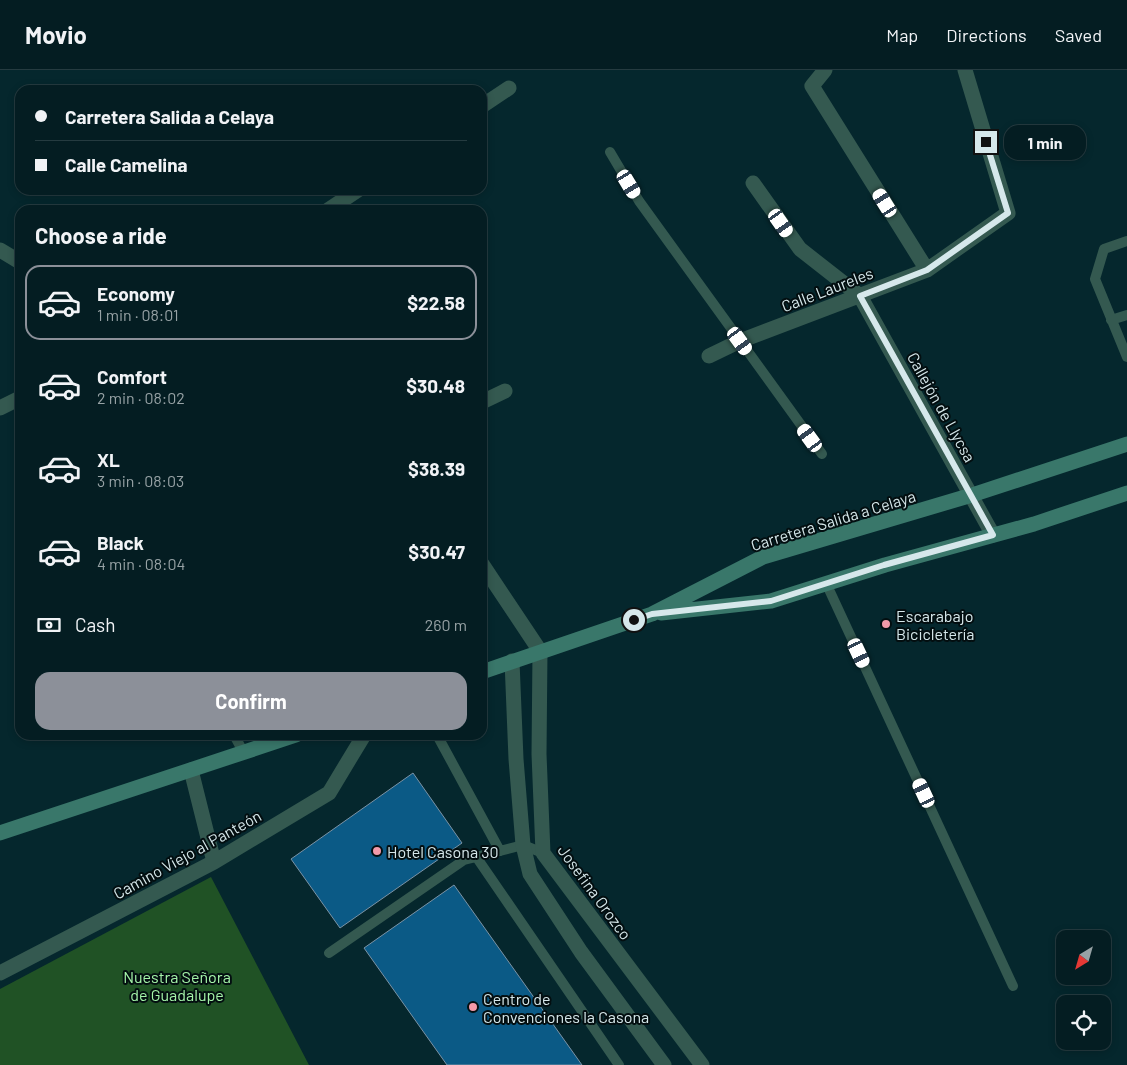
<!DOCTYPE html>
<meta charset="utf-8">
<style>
body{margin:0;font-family:Barlow,sans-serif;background:#122a2f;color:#f1f3f6;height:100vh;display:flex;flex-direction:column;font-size:19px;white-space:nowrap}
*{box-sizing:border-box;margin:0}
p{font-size:16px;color:#97a2a5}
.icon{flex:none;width:28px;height:28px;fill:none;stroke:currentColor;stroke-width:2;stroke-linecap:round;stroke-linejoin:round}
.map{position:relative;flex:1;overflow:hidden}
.panel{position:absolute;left:15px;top:135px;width:472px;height:535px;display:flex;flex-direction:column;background:#041d22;border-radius:15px;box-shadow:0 2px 8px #0003,0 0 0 1px #253b40}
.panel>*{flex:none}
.top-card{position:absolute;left:15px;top:15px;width:472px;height:110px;border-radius:15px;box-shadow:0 2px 8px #0003,0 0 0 1px #253b40;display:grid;align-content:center;height:110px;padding:0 20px;background:#041d22}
.needle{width:32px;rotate:217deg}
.buttons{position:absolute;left:1056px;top:860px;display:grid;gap:10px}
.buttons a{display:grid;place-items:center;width:55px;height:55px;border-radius:10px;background:#041d22;box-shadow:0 2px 8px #0003,0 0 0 1px #253b40;font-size:25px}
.end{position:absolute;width:22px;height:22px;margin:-11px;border:6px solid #d6e8eb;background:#111;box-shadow:0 0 0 2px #111}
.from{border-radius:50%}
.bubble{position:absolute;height:35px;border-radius:15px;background:#041d22;box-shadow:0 2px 8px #0003,0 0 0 1px #253b40;font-size:16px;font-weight:700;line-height:35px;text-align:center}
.car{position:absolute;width:15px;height:30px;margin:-15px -8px;border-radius:6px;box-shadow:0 0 4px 1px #0007;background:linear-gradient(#fff 24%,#345 0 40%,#fff 0 76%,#345 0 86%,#fff 0)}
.top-card b{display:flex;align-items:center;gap:18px;height:48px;font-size:19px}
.top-card b+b{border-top:1px solid #253b40}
.top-card i{width:12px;height:12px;background:#f1f3f6}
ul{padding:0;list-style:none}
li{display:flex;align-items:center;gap:15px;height:75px;margin:0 10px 8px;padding:0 10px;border:2px solid transparent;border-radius:15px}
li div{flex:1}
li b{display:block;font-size:19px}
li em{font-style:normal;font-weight:700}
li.selected{border-color:#8c9099}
li>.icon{width:45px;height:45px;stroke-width:1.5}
h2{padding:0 20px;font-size:22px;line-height:60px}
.pay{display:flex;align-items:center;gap:12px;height:55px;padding:0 20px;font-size:19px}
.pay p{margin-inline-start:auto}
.cta{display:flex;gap:10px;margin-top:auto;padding:10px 20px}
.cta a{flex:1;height:58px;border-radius:15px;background:#8c9099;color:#fff;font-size:20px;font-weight:700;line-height:58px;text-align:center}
header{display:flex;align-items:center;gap:30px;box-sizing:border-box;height:70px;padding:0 25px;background:#041d22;border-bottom:1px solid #253b40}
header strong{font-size:24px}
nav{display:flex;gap:28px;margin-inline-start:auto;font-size:18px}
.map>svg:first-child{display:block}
.green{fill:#205225}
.building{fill:#0b5a86;stroke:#7b93a6}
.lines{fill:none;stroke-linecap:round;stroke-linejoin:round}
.lane{stroke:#345950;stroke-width:10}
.street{stroke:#345950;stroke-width:15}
.secondary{stroke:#39776a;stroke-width:15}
.route{stroke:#d6e8eb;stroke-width:6}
.poi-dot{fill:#f39aa9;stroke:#030e10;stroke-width:2}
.labels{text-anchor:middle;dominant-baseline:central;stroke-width:4;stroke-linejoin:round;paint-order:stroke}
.street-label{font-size:16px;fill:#d6e8eb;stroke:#030e10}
.poi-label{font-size:16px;fill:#d6e8eb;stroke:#030e10;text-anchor:start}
.park-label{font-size:16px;fill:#a5f5a9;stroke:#030e10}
</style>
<header>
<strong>Movio</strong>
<nav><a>Map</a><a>Directions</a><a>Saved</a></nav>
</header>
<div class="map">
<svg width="1127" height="995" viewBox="0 0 1127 995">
<rect width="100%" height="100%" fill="#05272d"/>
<!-- green -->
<path class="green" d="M211 807 309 995H0V919Z"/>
<!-- building -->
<path class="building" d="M413 703 462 773 340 858 291 789Z
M454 815 582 995H447L364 878Z"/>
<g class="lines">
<!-- lane -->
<path class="lane" d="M610 82 639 131 822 384
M1127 171 1104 179 1095 209 1127 287
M1111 250 1127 245
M826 513 1013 916
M234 665 244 683
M437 665 500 781
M477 788 619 995
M329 883 464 790 523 775 543 783"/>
<!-- street -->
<path class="street" d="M825 0 812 16 927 200
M482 36 509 18
M753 113 800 179 860 226 993 465
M328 140 358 120
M0 180 20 192
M709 286 740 271 927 200 1008 143 965 0
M482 332 505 321
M0 338 20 328
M482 494 540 581 539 684 543 783 702 995
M512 591 516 689 523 775 530 804 581 882 664 995
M191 700 214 792
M0 903 214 792 329 723 364 665"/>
<!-- secondary -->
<path class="secondary" d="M661 543 771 531 885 495 1034 454 1127 423
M482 602 652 544 763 487 972 425 1127 374
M0 763 296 665"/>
</g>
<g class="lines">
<!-- route -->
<path class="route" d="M634 550 652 544 771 531 884 495 993 465 860 226 927 200 1008 143 986 72"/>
</g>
<!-- markers -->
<g class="poi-dot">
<circle cx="886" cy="554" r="5"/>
<circle cx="377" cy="781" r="5"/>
<circle cx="473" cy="937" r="5"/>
</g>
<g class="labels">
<!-- street labels -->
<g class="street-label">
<text transform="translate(827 219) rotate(-21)">Calle Laureles</text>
<text transform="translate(942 337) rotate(61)">Callejón de Llycsa</text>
<text transform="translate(833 450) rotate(-17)">Carretera Salida a Celaya</text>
<text transform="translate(187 784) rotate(-29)">Camino Viejo al Panteón</text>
<text transform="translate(595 822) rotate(54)">Josefina Orozco</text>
</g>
<!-- poi labels -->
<g class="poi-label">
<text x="896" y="545">Escarabajo<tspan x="896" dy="18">Bicicletería</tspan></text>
<text x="387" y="781">Hotel Casona 30</text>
<text x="483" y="928">Centro de<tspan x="483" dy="18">Convenciones la Casona</tspan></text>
</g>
<!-- park labels -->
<g class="park-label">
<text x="177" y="906">Nuestra Señora<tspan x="177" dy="18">de Guadalupe</tspan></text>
</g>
</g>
</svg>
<div class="buttons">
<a><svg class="needle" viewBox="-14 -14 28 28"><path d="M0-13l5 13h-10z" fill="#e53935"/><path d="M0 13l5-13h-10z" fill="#97a2a5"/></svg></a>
<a><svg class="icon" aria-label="locate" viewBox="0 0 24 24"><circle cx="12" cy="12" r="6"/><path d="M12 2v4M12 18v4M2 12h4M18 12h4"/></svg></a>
</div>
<i class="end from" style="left:634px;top:550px"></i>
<i class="end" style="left:986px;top:72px"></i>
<div class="bubble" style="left:1004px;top:55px;width:82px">1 min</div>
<i class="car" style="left:629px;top:114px;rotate:149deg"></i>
<i class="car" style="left:885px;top:133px;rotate:328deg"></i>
<i class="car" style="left:781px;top:153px;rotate:145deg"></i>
<i class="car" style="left:740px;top:271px;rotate:144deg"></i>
<i class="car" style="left:810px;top:368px;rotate:324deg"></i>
<i class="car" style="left:859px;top:583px;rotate:155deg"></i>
<i class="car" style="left:924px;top:723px;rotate:335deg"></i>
<div class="top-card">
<b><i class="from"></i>Carretera Salida a Celaya</b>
<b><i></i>Calle Camelina</b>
</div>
<section class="panel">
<h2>Choose a ride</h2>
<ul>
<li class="selected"><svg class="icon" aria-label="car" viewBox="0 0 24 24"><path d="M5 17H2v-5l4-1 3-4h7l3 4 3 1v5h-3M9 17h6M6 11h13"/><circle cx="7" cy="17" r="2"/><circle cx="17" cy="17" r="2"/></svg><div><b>Economy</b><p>1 min · 08:01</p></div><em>$22.58</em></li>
<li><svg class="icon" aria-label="car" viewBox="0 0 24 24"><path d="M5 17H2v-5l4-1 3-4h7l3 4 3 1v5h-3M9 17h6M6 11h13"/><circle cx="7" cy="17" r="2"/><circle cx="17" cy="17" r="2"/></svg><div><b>Comfort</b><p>2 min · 08:02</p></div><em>$30.48</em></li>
<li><svg class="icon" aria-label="car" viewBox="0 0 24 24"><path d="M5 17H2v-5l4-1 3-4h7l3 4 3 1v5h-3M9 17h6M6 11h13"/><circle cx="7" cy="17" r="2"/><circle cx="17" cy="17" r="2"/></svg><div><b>XL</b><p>3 min · 08:03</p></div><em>$38.39</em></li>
<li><svg class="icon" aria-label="car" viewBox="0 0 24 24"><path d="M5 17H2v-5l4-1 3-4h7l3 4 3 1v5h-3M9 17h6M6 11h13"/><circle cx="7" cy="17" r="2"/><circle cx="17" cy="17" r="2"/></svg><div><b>Black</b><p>4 min · 08:04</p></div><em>$30.47</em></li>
</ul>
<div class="pay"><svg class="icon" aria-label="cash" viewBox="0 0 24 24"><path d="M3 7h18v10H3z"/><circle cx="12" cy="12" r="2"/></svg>Cash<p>260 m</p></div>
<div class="cta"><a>Confirm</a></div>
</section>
</div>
